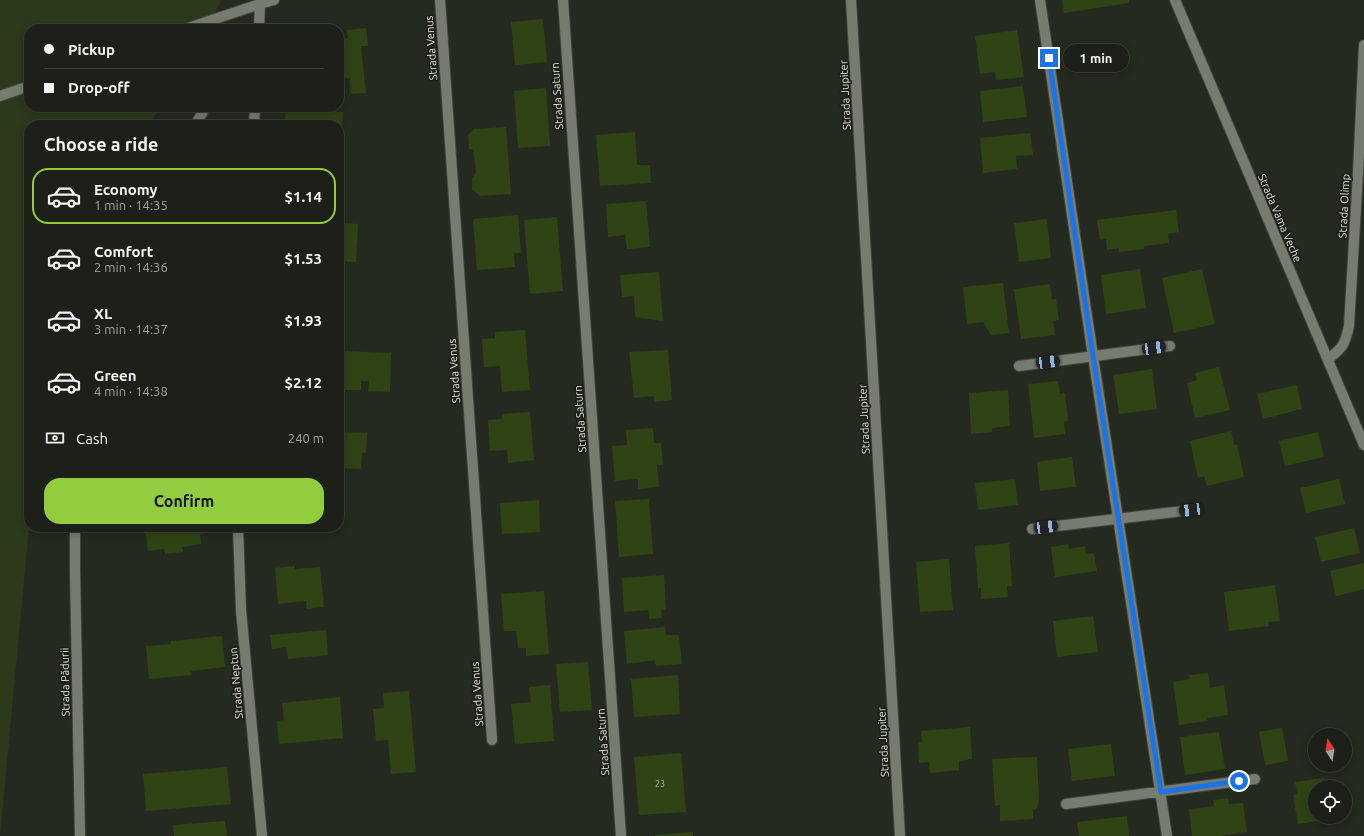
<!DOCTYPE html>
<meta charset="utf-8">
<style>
body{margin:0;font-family:Ubuntu,sans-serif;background:#252821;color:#f1f3f6;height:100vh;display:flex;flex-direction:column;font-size:15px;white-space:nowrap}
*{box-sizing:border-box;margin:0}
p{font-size:13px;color:#a0a3a2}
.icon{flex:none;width:22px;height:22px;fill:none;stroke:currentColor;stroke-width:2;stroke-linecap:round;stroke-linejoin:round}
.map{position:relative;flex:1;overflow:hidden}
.sheet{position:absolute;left:24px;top:120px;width:320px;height:412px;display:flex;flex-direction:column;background:#1c2018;border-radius:16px;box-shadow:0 2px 10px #0003,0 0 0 1px #3a3e37}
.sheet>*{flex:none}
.banner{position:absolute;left:24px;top:24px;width:320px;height:88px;border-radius:16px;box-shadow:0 2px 10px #0003,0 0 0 1px #3a3e37;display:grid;align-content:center;height:88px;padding:0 20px;background:#1c2018}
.needle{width:26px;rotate:348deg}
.controls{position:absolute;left:1308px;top:728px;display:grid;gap:8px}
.controls a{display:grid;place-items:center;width:44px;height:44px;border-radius:50%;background:#1c2018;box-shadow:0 2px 10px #0003,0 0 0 1px #3a3e37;font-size:20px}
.end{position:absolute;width:18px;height:18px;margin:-9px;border:5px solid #1a73e8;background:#fff;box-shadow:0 0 0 2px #fff}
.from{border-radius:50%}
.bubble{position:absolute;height:28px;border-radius:14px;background:#1c2018;box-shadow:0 2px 10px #0003,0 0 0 1px #3a3e37;font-size:13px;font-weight:700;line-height:28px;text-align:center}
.car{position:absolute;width:12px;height:24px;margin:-12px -6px;border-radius:5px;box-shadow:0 0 3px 1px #0007;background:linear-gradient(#222 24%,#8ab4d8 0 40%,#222 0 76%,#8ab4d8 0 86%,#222 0)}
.banner b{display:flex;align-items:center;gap:14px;height:38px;font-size:15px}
.banner b+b{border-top:1px solid #3a3e37}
.banner i{width:10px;height:10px;background:#f1f3f6}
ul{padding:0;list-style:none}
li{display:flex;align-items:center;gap:12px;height:56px;margin:0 8px 6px;padding:0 12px;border:2px solid transparent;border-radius:16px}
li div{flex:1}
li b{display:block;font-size:15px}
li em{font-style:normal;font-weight:700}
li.selected{border-color:#92cd3f}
li>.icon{width:36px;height:36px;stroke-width:1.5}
h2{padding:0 20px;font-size:18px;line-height:48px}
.pay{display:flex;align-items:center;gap:10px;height:44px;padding:0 20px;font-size:15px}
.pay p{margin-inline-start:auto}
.cta{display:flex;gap:8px;margin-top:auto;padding:8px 20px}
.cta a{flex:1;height:46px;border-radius:16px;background:#92cd3f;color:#111;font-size:16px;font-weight:700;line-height:46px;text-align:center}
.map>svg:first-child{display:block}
.green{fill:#2c3a1b}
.building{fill:#2f4315}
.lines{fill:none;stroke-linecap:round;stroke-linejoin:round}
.service-casing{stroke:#40453c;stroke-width:12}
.minor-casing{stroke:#40453c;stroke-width:12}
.service{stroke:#767c70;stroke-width:10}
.minor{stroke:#767c70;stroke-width:10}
.route{stroke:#1a73e8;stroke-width:5}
.labels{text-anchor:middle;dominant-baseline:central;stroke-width:3.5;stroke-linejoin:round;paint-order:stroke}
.number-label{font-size:9px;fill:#b3bbaa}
.street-label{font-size:11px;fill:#dfe3dc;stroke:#1c2017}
</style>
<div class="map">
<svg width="1364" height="836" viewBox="0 0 1364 836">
<rect width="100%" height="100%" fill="#252a20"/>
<!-- green -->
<path class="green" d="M0 0H222L205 29H29V107H160L149 125H29V527L0 836Z"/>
<!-- building -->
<path class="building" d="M1062 0H1129V3L1064 13Z
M543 19 547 62 515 65 511 22Z
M366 28 368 46H361L366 93 351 94 350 78 339 79V39L348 38 347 30Z
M1017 30 1024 77 996 80 995 72 980 74 975 36Z
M1023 86 1027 117 983 122 980 91Z
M546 88 550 146 518 148 514 91Z
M286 107H323V111L343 112 341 139H339V125H285Z
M506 127 511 194 480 196 472 189V178L476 172 473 150 469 149 468 135 474 129Z
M635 132 637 165H650L651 183 600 186 596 135Z
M1030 133 1033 155 1016 156 1017 169 983 173 980 138Z
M646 201 650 247 627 249 625 235 608 237 606 204Z
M1176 210 1179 232 1168 234 1169 243 1144 246V249L1119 252V248L1107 250 1106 239 1100 240 1097 220Z
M518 215 521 253H514L515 267 477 270 473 219Z
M557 217 563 291 530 294 524 220Z
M1047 219 1051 258 1019 262 1014 223Z
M339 223 358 224 356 262 339 261Z
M1140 269 1146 308 1106 314 1101 275Z
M1202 269 1215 324 1174 333 1162 278Z
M659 272 663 321 635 317 634 296 622 297 620 275Z
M1003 283 1009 333 991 335 983 322 967 324 963 287Z
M1050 284 1052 299H1056L1059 320 1053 321 1055 335 1021 339 1014 289Z
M339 298H345L344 312H339Z
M525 330 530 390 502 392 500 366 484 367 482 339 495 338V332Z
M668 350 672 400 654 402V396L634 398 629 352Z
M343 351 391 353 390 392 368 391 369 381H361V390H341Z
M1219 367 1230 410 1195 418 1187 383 1197 380 1195 373Z
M1152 369 1157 409 1119 414 1113 375Z
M1058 381 1060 394 1065 393 1068 421 1064 422 1065 434 1034 438 1028 384Z
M1297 385 1302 409 1263 419 1257 394Z
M1008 390 1010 426 992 428V432L971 434 969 393Z
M530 412 534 460 508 463 507 450 490 451 488 420 502 419V414Z
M653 428 654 443H661L663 465H657L659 487 638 489V479L615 481 612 446 627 445 626 430Z
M1231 431 1234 445 1237 444 1244 477 1207 486 1204 476 1198 478 1190 441Z
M339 432 367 433 366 453 362 452 361 469 339 468Z
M1318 432 1324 457 1285 466 1279 441Z
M1072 457 1076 487 1040 491 1037 462Z
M1015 479 1018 505 978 510 975 483Z
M1339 479 1345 504 1306 513 1300 488Z
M649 499 653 554 619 557 615 501Z
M539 500 540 532 502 534 500 503Z
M145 527H205L206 533 200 534 201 544 182 547 183 552 165 554 164 549 148 551Z
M272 527H320V531H272Z
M1354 528 1360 553 1321 562 1315 537Z
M1009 543 1012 586H1007L1008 597 981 599V588H978L975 546Z
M1068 544 1069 549 1085 546 1086 554 1094 553 1097 571 1055 577 1051 547Z
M949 559 953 610 920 612 916 562Z
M1364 563V589L1336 596 1330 571Z
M295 566V569L320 567 324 607 307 609 306 601 278 604 275 568Z
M664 575 666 610H661L662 618 649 619 648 610 624 612 622 578Z
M1275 585 1280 621 1268 622 1269 626 1229 631 1224 592Z
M544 591 549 654 526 656V648H518L516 631H504L501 594Z
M1093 616 1098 652 1057 657 1053 621Z
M665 627 666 635H679L682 664 656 666 655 660 627 664 624 631Z
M326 630 328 655 288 659 286 647 272 649 270 635Z
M222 636 225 667 191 671 192 675 149 679 146 646 171 644V641Z
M588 662 592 710 560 712 556 664Z
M1208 673 1210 688 1224 685 1228 715 1207 718 1208 721 1179 725 1173 682 1190 679 1189 675Z
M678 675 680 714 634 717 631 679Z
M550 685 554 741 515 744 511 704 531 702 529 687Z
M409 691 416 772 391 774 388 740 376 741 373 709 384 708 383 693Z
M340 697 343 738 279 744 277 721 284 720 282 703Z
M970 727 972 759 959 761V770L930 773 929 762 919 763 918 742H922L921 731Z
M1282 728 1288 761 1265 765 1259 732Z
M1219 732 1225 769 1185 775 1180 737Z
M1111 744 1115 776 1072 781 1068 749Z
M681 753 686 812 639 815 634 757Z
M1037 757 1039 798 1037 808 1033 810V819L1000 821V805L995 806 992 759Z
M227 767 231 804 146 811 143 774Z
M1324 778 1326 787H1315V817H1331V819L1298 824 1293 795 1297 794 1295 782Z
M1228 798 1229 804 1243 803 1247 832 1220 836H1192L1189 809 1214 806 1213 800Z
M1127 816 1129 836H1079L1077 822Z
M225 821 227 836H174L173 825Z
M693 832V836H655V835Z"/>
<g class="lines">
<defs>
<path id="service" d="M185 29 260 4
M0 96 29 86"/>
<path id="minor" d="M440 0 492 740
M563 0 621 836
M851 0 900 836
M1040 0 1093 356 1167 836
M1175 0 1364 445
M259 29 260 4 274 0
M195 125 206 107
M254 125 255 107
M1328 359C1343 348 1345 344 1349 326L1358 173 1364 45
M1019 366 1170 346
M75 527V570L80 836
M238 527 241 610 262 836
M1032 529 1191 510
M1066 804 1255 779"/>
</defs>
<!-- service casing -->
<use href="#service" class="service-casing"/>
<!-- minor casing -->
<use href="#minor" class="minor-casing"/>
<!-- service -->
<use href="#service" class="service"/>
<!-- minor -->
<use href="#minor" class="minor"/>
</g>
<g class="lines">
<!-- route -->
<path class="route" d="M1049 58 1093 356 1161 792 1239 781"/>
</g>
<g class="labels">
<!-- number labels -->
<g class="number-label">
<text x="660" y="784">23</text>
</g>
<!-- street labels -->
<g class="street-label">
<text transform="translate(431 48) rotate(-94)">Strada Venus</text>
<text transform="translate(845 95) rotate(-93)">Strada Jupiter</text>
<text transform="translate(557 96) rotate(-94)">Strada Saturn</text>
<text transform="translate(1344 206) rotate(-87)">Strada Olimp</text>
<text transform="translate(1280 218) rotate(67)">Strada Vama Veche</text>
<text transform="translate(454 371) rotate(-94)">Strada Venus</text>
<text transform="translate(580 419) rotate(-94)">Strada Saturn</text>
<text transform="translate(864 419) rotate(-93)">Strada Jupiter</text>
<text transform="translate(65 682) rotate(-91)">Strada Pădurii</text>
<text transform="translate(236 683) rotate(-95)">Strada Neptun</text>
<text transform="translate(477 694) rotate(-94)">Strada Venus</text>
<text transform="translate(603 742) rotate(-94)">Strada Saturn</text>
<text transform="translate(883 742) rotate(-93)">Strada Jupiter</text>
</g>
</g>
</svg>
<div class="controls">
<a><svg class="needle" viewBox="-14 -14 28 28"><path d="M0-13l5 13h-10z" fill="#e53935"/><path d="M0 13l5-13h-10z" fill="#a0a3a2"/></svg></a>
<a><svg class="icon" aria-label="locate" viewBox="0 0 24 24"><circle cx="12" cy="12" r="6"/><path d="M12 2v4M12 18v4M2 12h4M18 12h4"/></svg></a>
</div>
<i class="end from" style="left:1239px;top:781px"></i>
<i class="end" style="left:1049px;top:58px"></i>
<div class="bubble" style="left:1063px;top:44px;width:66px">1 min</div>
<i class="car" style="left:1154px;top:348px;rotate:82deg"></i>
<i class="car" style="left:1048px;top:362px;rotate:83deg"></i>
<i class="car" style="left:1191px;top:510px;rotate:263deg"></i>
<i class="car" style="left:1046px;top:527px;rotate:83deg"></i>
<div class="banner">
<b><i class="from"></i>Pickup</b>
<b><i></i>Drop-off</b>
</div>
<section class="sheet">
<h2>Choose a ride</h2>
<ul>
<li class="selected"><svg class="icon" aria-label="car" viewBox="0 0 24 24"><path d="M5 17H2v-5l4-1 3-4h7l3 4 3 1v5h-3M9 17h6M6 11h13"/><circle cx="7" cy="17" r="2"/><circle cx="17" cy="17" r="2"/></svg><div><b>Economy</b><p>1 min · 14:35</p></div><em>$1.14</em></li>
<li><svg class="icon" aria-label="car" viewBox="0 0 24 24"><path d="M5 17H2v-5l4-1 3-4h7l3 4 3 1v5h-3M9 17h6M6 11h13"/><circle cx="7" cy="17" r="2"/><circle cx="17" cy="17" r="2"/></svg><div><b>Comfort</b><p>2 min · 14:36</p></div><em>$1.53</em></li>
<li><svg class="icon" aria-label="car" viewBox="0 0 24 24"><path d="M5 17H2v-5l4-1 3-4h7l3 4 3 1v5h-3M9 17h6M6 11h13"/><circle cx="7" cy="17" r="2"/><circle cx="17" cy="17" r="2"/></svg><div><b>XL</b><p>3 min · 14:37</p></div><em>$1.93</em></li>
<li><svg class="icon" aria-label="car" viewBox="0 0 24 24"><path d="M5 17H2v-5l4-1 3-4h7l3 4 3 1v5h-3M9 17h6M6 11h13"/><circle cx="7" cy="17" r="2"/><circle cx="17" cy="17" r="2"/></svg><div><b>Green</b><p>4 min · 14:38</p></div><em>$2.12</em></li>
</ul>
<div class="pay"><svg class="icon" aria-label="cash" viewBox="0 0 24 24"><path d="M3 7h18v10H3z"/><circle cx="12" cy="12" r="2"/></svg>Cash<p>240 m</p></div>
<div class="cta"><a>Confirm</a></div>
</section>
</div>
